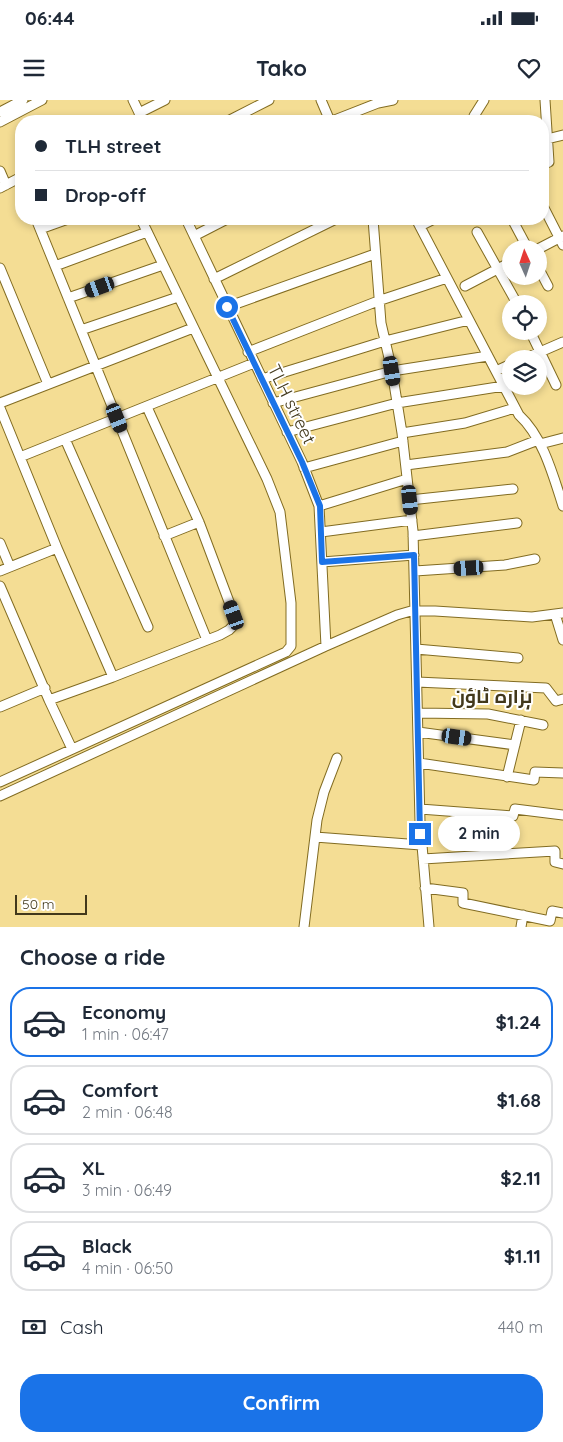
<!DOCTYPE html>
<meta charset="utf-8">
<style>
body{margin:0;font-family:Quicksand,Cairo,sans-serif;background:#f6f6f7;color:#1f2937;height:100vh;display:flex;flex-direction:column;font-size:19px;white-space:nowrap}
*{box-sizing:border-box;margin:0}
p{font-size:16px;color:#747a83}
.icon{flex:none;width:28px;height:28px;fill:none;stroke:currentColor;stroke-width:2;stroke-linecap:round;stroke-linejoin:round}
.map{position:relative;height:827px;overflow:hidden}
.drawer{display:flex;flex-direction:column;background:#fff;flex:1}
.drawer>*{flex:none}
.guide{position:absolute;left:15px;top:15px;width:534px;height:110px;border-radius:20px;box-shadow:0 2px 8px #0003;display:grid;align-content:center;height:110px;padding:0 20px;background:#fff}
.needle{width:32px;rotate:357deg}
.tools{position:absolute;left:502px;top:140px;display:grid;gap:10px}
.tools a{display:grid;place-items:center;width:45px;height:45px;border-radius:50%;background:#fff;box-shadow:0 2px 8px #0003;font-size:25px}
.scale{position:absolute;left:15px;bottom:12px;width:72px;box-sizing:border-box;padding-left:5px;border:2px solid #42381b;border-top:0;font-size:14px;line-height:18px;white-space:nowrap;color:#42381b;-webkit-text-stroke:4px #fff;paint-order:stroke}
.end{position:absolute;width:22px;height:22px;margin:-11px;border:6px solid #1a73e8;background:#fff;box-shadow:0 0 0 2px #fff}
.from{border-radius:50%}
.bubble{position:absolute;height:35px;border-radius:18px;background:#fff;box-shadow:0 2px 8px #0003;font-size:16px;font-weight:700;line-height:35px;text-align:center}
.car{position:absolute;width:15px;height:30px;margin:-15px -8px;border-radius:6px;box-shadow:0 0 4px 1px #0007;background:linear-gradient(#222 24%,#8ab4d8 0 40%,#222 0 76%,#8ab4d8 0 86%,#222 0)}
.guide b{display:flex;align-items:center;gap:18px;height:48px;font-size:19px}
.guide b+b{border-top:1px solid #e0e1e3}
.guide i{width:12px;height:12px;background:#1f2937}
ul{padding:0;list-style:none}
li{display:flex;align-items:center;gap:15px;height:70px;margin:0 10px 8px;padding:0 10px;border:2px solid #e0e1e3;border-radius:20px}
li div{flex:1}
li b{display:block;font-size:19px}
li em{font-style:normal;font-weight:700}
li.on{border-color:#1a73e8}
li>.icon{width:45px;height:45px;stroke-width:1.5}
h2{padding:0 20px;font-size:22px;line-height:60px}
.pay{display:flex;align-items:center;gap:12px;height:55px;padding:0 20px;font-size:19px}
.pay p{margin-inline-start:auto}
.cta{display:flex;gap:10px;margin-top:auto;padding:10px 20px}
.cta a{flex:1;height:58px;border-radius:20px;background:#1a73e8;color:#fff;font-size:20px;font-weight:700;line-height:58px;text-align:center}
.status{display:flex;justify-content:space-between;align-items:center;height:35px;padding:0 25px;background:#fff;direction:ltr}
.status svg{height:14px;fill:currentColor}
header{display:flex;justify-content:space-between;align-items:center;height:65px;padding:0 20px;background:#fff;font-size:22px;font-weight:700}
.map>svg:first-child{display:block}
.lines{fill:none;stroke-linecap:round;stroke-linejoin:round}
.minor-casing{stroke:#826c22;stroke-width:11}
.minor{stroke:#fff;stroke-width:9}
.route{stroke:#1a73e8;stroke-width:6}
.labels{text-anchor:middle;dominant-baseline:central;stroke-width:4;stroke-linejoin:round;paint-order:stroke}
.street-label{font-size:18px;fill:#42381b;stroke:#fff}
.neighbourhood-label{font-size:19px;font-weight:bold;fill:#42381b;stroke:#fff}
</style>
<div class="status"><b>06:44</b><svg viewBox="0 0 49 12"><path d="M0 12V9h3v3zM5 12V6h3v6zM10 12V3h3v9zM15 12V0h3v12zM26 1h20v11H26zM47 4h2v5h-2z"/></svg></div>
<header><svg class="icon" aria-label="menu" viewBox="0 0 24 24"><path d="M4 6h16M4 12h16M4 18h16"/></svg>Tako<svg class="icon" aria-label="heart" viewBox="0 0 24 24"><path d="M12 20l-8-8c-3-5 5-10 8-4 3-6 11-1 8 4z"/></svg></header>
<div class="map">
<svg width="563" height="827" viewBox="0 0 563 827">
<rect width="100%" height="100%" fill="#f4dd94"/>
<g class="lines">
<defs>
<path id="minor" d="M133 0 143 21
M321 0 330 21
M0 12 23 0
M139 13 165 0
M228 21 269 0
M332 21 378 3 393 0
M473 21 474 16 484 0
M0 22 42 0
M547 39 563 35
M542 65 549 62 545 0
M0 71 6 85
M0 88 21 77
M542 104 563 145
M36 119 207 540
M186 119 302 362 319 406 326 546
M373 119 381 223 392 271 402 333 413 431 420 722 429 827
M416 119 519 315C543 337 553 375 563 406
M512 119 528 149
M420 126 434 119
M40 129 68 119
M477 132 515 200
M194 136 227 119
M538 149 563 136
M55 166 147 132
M0 168 48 284
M539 169 548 186
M214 179 336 119
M465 186 511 162
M68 198 163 165
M227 207 375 154
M81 230 178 197
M530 231 556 285
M248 252 378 201 447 178
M524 259 563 242
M496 271 511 264
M262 279 385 241 469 220
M0 303 193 228
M273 303 392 271 488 256
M0 308 57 448 113 577
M287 332 397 303 504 286
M402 333 465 323 515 308
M65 339 148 527
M540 344 563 338
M20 357 254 263
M406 365 507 352 538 340
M304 368 403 341
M410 400 513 389
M319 406 407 379
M321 432 412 420
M164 436 199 422
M413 436 517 423
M0 443 10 467
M322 462 414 455
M0 471 57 448
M415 471 505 465 535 459
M0 486 49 600 113 577 220 535 229 530 234 525V515L199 422 147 307
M555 514 563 540
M416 549 518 558
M417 582 546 588 556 601 563 599
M49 600 72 649
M0 607 45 588
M418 613 488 614 543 625
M418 632 515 645
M419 663 534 680 535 672 563 673
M507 677 521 620
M0 682 286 552 291 546V503L280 412 267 379 141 119
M0 696 326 546 397 515 411 511H435L532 517 563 513
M420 709 513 716 515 709 563 715
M315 737 421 745
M423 759 555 751V762L563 764
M425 788 463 793V803L550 821 552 811 563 813
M304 827 317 720 324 692 337 658
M521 827 523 815"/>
</defs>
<!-- minor casing -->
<use href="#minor" class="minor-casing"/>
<!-- minor -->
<use href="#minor" class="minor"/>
</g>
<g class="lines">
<!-- route -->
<path class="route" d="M227 207 302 362 320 406 322 462 414 455 420 734"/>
</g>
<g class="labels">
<!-- street labels -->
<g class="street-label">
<text transform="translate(292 304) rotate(64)">TLH street</text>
</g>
<!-- neighbourhood labels -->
<g class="neighbourhood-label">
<text x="492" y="596">ہزارہ ٹاؤن</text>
</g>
</g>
</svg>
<div class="tools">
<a><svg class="needle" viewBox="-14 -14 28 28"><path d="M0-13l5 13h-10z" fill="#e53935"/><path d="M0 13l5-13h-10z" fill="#747a83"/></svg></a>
<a><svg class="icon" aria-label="locate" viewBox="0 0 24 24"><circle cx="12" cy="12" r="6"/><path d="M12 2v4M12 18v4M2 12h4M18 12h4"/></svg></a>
<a><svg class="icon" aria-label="layers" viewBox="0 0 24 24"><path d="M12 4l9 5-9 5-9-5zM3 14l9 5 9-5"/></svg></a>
</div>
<div class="scale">50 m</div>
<i class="end from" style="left:227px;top:207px"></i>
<i class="end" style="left:420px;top:734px"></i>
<div class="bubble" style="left:438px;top:716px;width:82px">2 min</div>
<i class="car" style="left:100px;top:187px;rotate:250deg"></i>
<i class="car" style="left:392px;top:271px;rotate:171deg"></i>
<i class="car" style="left:117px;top:318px;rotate:158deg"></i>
<i class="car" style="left:410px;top:400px;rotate:174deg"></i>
<i class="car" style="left:469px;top:468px;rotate:267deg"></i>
<i class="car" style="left:234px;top:515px;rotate:340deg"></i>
<i class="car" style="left:457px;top:637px;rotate:98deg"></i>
<div class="guide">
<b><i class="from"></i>TLH street</b>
<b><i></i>Drop-off</b>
</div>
</div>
<section class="drawer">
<h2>Choose a ride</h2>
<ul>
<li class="on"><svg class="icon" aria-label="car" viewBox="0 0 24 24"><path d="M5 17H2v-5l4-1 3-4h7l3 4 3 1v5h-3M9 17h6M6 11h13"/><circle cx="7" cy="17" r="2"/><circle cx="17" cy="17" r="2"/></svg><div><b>Economy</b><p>1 min · 06:47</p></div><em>$1.24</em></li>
<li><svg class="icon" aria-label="car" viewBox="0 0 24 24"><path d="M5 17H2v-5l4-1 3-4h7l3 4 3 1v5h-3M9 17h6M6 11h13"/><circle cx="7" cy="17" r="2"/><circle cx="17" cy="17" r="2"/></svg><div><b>Comfort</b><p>2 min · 06:48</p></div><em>$1.68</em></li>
<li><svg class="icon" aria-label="car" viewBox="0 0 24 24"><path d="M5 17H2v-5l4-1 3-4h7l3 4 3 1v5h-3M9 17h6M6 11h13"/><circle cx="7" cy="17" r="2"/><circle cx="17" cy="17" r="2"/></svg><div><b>XL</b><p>3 min · 06:49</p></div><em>$2.11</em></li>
<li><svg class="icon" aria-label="car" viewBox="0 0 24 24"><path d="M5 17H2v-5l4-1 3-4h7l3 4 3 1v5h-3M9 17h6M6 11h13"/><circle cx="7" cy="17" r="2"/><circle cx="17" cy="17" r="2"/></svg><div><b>Black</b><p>4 min · 06:50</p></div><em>$1.11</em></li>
</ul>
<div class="pay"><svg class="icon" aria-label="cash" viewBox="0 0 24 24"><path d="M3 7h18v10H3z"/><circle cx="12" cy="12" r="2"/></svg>Cash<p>440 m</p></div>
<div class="cta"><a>Confirm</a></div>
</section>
